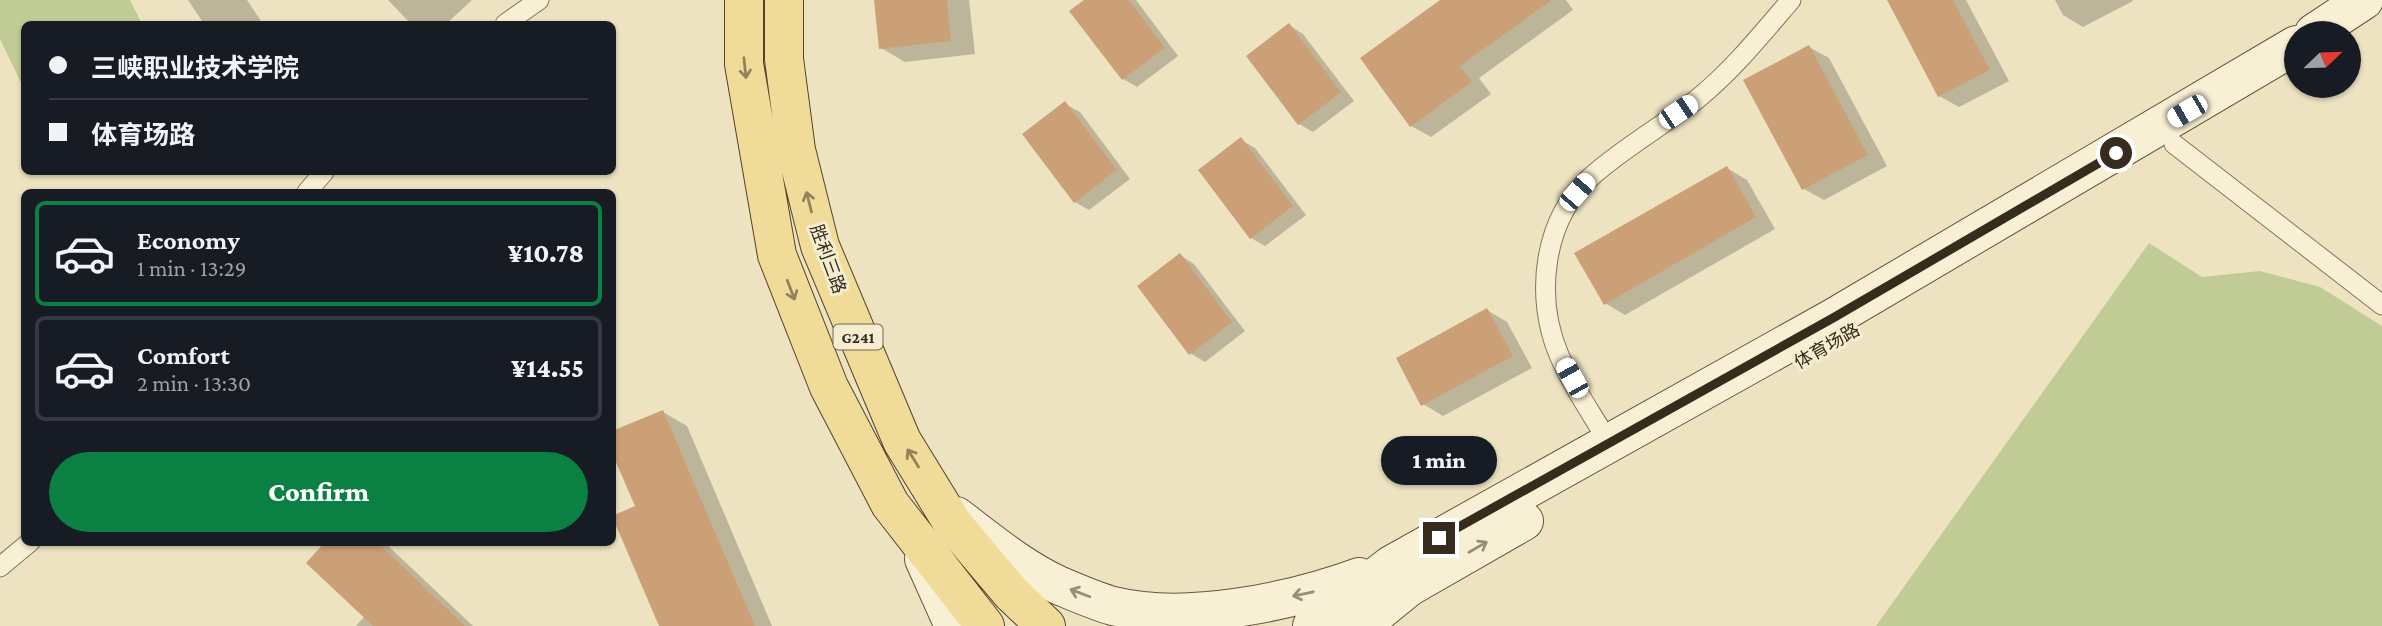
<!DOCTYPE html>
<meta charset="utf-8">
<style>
body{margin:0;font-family:"Crimson Pro","Noto Sans SC",serif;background:#242831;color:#f1f3f6;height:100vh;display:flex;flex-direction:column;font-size:26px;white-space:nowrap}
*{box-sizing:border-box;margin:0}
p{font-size:23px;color:#9ea1a6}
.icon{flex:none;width:38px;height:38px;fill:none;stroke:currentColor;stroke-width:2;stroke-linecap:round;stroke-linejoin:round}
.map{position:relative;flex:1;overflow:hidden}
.side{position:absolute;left:21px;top:189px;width:595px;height:357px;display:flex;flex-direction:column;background:#171b24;border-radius:10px;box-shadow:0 2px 5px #0004}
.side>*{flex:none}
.guide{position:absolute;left:21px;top:21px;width:595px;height:154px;border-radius:10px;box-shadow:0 2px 5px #0004;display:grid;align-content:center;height:154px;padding:0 28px;background:#171b24}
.needle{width:46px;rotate:67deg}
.fabs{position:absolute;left:2284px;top:21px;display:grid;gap:14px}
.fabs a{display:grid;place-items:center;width:77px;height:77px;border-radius:50%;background:#171b24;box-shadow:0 2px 5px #0004;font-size:35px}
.end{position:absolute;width:32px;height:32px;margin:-16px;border:9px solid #362b1d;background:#fff;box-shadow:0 0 0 4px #fff}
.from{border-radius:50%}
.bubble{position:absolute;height:49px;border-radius:24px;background:#171b24;box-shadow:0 2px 5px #0004;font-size:23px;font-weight:800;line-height:49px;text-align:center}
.car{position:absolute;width:21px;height:42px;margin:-21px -10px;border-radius:9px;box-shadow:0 0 5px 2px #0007;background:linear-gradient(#fff 24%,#345 0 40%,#fff 0 76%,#345 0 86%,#fff 0)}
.guide b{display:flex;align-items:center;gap:24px;height:66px;font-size:26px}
.guide b+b{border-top:2px solid #363941}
.guide i{width:18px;height:18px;background:#f1f3f6}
ul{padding:12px 0 0;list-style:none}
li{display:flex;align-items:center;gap:21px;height:105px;margin:0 14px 10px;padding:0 14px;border:4px solid #363941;border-radius:10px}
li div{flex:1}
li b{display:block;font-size:26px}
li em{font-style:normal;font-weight:800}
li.current{border-color:#0b8043}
li>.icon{width:63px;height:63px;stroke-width:1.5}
.cta{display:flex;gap:14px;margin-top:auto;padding:14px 28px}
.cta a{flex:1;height:80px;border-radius:42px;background:#0b8043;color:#fff;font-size:28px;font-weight:800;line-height:80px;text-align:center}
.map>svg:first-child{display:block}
.green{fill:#c1cb95}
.shadow{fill:#0003}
.building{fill:#cca077}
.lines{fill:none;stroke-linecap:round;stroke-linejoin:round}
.service-casing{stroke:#877459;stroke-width:21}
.secondary-casing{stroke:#68553c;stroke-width:40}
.primary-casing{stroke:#54422d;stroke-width:40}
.service{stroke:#f8f0d4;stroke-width:19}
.secondary{stroke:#f8f0d4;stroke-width:38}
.primary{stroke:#f1db98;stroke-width:38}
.oneway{stroke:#94835a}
.oneway2{stroke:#978e78}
.route{stroke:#362b1d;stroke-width:9}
.labels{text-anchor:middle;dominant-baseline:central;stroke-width:6;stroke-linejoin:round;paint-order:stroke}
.shield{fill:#f5edd0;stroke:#6f6553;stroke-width:2}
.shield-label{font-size:16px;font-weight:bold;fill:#362b1d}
.street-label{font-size:18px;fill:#362b1d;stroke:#f5edd0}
</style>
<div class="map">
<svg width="2382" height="626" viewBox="0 0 2382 626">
<rect width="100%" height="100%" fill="#ede3c1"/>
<!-- green -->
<path class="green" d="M0 0H130L142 24H24V89L0 39Z
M2149 243 2202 277 2260 271 2320 287 2382 326V626H1876Z"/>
<!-- shadow -->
<path class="shadow" d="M188 0H247L263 24H204Z
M388 0H472L446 24H411Z
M876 0H969L975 54 905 62 881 48Z
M1087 0H1136L1178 56 1137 87 1123 79Z
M1443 0H1566L1573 10 1479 78 1491 94 1431 137 1411 126Z
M1889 0H1966L2009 81 1959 107 1939 96Z
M2055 0H2132L2133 1 2083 27 2063 15Z
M1289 25 1303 34 1354 101 1313 132 1299 124Z
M1809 47 1829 58 1887 166 1824 200 1804 189Z
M1065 104 1080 112 1130 179 1089 210 1075 202Z
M1241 140 1255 148 1306 215 1265 246 1251 238Z
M1727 168 1747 180 1775 229 1625 315 1605 303Z
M1180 255 1194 264 1245 331 1205 362 1190 353Z
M1487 310 1507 322 1532 368 1443 416 1423 404Z
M663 412 687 426 772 626H661L637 507Z
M327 542H384L473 626H356L365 616Z"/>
<!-- building -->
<path class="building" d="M874 0H947L951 41 879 49Z
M1084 0H1129L1165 48 1122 80 1069 11Z
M1440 0H1552L1460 66 1472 82 1410 127 1360 58Z
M1887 0H1953L1990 70 1938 97Z
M1289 23 1341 92 1298 125 1246 56Z
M1809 45 1868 155 1802 190 1743 80Z
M1065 101 1117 170 1074 203 1022 134Z
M1241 137 1293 206 1250 239 1198 170Z
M1727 166 1756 217 1604 305 1574 253Z
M1180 253 1232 322 1189 355 1137 286Z
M1487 308 1513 356 1421 406 1396 358Z
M663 410 755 626H659L612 516 635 506 612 453V431Z
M325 542H377L465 626H373L306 563Z"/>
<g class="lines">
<defs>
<path id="service" d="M505 24 539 0
M2174 144 2382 305
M307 192 324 172
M1609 443C1592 414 1572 386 1559 355 1534 296 1543 218 1593 175 1625 147 1662 126 1696 100 1732 71 1761 35 1791 0
M0 567 30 542"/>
<path id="secondary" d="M2314 33 2364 0
M956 516C988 540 1021 568 1058 585 1075 592 1095 601 1113 606 1186 624 1290 602 1359 577
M924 559 954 626
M1312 626 1391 565 1833 318 2296 45
M1361 626 1409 587 1524 521"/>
<path id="primary" d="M744 0V64L777 255 829 387 890 504 985 626
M784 0V59L796 150 820 246 902 441 953 524 1012 594 1046 626"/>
</defs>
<!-- service casing -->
<use href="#service" class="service-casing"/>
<!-- secondary casing -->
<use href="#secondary" class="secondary-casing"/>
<!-- primary casing -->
<use href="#primary" class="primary-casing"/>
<!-- service -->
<use href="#service" class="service"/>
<!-- secondary -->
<use href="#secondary" class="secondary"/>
<!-- primary -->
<use href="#primary" class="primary"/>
</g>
<!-- one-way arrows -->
<defs><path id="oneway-shaft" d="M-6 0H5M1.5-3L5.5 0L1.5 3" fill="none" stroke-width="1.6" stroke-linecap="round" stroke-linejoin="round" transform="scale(1.75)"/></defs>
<g class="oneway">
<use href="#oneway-shaft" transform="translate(745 68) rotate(84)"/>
<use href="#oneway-shaft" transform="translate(809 202) rotate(-104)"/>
<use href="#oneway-shaft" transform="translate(791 290) rotate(69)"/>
<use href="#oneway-shaft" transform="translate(913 458) rotate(-122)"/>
</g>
<g class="oneway2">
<use href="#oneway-shaft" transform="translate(1478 547) rotate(-30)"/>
<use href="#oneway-shaft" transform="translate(1080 593) rotate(-159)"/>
<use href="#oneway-shaft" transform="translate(1303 594) rotate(168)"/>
</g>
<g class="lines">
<!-- route -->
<path class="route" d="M1439 538 1833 318 2116 153"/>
</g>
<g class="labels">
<!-- shield labels -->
<rect class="shield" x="833.5" y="324.5" width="49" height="25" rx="5"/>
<g class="shield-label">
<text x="858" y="337">G241</text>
</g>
<!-- street labels -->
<g class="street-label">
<text transform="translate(828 259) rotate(70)">胜利三路</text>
<text transform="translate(1827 346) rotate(-30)">体育场路</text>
</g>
</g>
</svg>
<div class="fabs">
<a><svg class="needle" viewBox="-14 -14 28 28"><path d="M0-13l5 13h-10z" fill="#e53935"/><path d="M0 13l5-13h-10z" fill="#9ea1a6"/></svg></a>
</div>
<i class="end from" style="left:2116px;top:153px"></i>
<i class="end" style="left:1439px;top:538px"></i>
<div class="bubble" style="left:1381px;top:436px;width:116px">1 min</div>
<i class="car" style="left:2187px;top:111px;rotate:240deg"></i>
<i class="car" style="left:1678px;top:112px;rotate:56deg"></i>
<i class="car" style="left:1577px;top:192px;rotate:41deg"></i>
<i class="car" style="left:1572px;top:378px;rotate:331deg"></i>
<div class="guide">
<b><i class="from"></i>三峡职业技术学院</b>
<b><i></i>体育场路</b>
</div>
<section class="side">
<ul>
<li class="current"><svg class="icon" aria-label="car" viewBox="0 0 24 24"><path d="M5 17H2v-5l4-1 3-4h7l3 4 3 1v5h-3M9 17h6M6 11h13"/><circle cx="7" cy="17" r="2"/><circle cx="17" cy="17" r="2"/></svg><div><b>Economy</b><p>1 min · 13:29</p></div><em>¥10.78</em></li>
<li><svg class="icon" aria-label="car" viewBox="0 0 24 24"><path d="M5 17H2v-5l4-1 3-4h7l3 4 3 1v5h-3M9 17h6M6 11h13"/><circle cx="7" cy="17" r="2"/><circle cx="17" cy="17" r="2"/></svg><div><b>Comfort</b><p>2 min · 13:30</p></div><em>¥14.55</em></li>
</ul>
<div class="cta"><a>Confirm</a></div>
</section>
</div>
